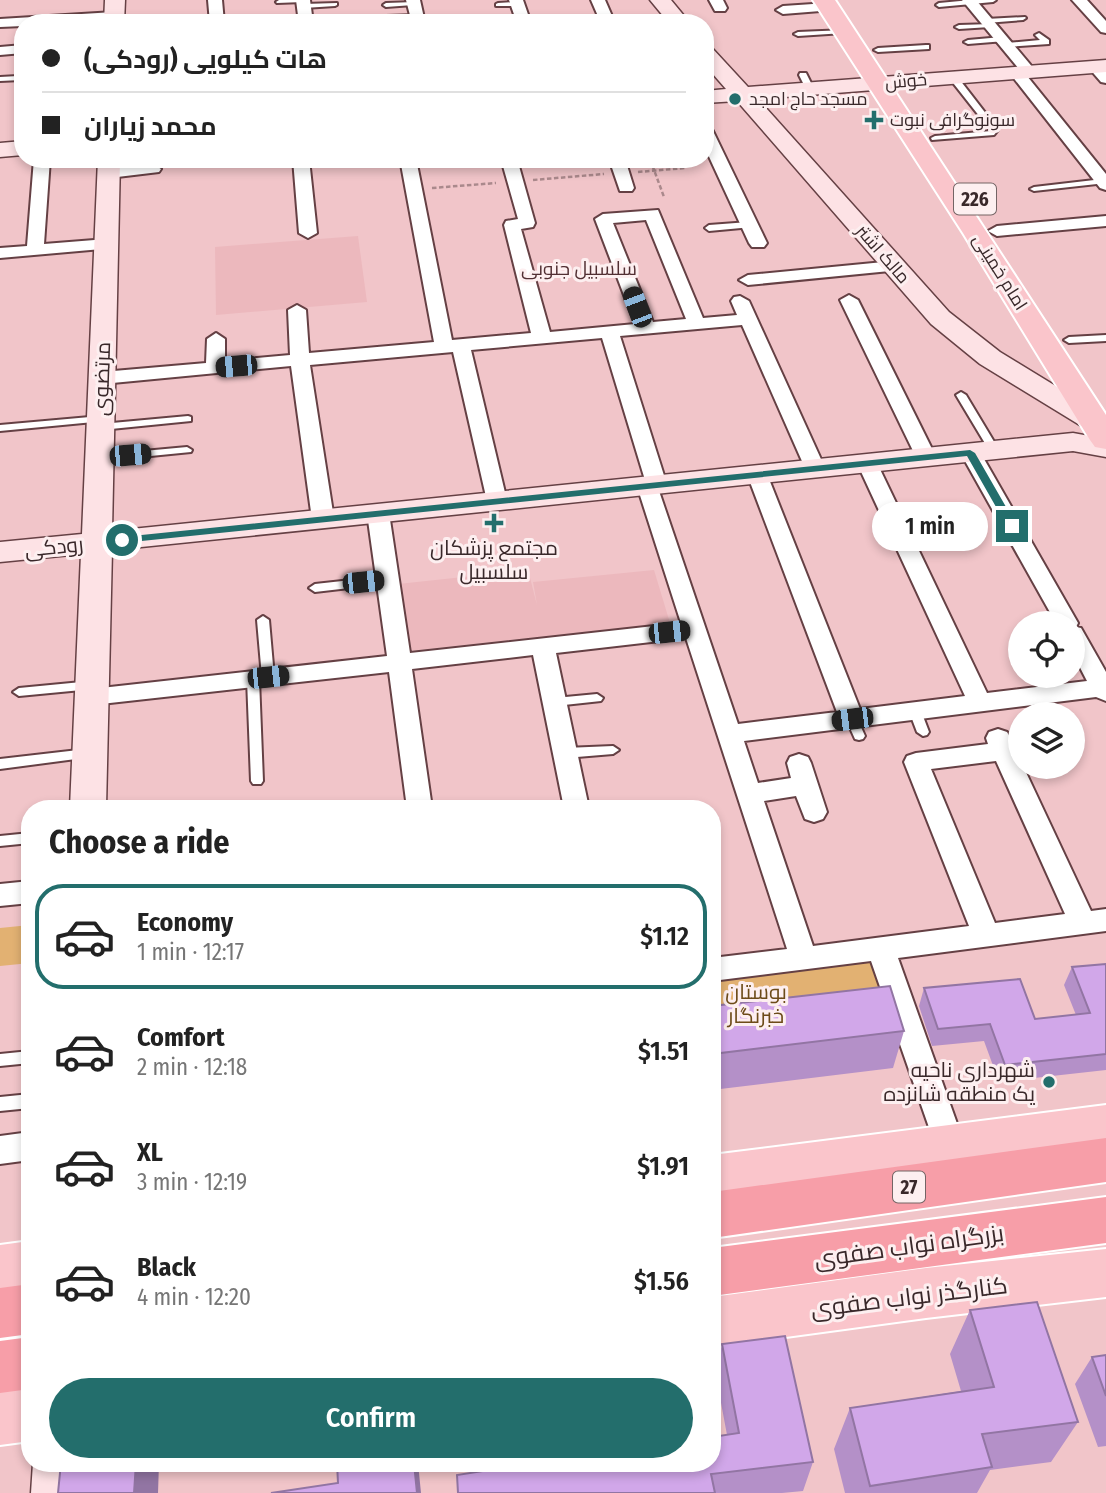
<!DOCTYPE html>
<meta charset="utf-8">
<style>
body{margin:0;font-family:"Fira Sans Condensed",Cairo,sans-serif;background:#f6f6f6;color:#222;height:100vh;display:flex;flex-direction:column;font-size:26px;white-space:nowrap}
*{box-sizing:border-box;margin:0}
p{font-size:23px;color:#767676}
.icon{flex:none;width:38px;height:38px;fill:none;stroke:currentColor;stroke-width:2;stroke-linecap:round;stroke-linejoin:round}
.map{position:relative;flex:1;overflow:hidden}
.drawer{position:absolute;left:21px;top:800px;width:700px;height:672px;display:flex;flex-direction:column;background:#fff;border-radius:28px;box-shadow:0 4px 10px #0003}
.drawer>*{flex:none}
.hud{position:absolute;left:14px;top:14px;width:700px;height:154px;border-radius:28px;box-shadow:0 4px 10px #0003;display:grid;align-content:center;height:154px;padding:0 28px;background:#fff}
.fabs{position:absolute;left:1008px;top:611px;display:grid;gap:14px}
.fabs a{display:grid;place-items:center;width:77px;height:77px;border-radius:50%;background:#fff;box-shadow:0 4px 10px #0003;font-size:35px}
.end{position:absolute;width:32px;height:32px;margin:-16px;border:9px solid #236e6c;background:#fff;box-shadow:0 0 0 4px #fff}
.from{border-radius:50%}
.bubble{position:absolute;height:49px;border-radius:24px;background:#fff;box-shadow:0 4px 10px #0003;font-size:23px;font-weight:600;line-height:49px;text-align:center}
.car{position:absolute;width:21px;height:42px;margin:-21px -10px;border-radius:9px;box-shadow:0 0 5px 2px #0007;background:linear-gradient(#222 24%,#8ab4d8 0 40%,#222 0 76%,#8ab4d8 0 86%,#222 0)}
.hud b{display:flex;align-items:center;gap:24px;height:66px;font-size:26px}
.hud b+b{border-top:2px solid #e0e0e0}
.hud i{width:18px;height:18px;background:#222}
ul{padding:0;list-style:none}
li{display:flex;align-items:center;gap:21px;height:105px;margin:0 14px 10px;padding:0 14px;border:4px solid transparent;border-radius:28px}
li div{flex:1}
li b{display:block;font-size:26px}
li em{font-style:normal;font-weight:600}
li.active{border-color:#236e6c}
li>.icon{width:63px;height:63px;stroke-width:1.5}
h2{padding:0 28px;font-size:32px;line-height:84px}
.action{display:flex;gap:14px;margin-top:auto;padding:14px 28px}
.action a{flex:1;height:80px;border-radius:42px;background:#236e6c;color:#fff;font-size:28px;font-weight:600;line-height:80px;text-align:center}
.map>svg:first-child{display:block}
.built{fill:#ecb8bd}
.green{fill:#e2b172}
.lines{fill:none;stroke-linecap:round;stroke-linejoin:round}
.lane-casing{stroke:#654044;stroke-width:4}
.street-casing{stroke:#654044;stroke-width:4}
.secondary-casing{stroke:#654044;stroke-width:3}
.primary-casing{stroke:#fff;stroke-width:4}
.highway-casing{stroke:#fff;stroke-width:4}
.path{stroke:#aa898c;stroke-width:2.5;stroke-dasharray:4.5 2.5;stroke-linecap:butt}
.lane{fill:#fff;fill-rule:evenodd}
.street{fill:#fff;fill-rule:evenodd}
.secondary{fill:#fde2e5;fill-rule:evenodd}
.primary{fill:#fac5cb;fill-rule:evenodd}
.highway{fill:#f79ea8;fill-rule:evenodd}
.wall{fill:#b490c8}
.shaded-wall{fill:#9275a3}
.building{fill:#d1a7e9;stroke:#9275a3;stroke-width:2}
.route{fill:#236e6c}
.poi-dot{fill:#236e6c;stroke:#fdeff0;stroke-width:2.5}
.labels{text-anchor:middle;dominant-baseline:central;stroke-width:6;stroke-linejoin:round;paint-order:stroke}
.far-street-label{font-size:18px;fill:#39282a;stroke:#fdeff0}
.far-poi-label{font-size:18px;fill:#39282a;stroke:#fdeff0;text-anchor:start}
.shield{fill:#fdeff0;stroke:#746465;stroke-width:2}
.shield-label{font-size:19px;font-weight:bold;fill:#39282a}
.far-neighbourhood-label{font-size:19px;fill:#522f33;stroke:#fdeff0}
.street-label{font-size:21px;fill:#39282a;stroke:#fdeff0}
.poi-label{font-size:21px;fill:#39282a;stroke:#fdeff0}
.park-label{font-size:21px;fill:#6d4b19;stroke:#fdeff0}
.near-street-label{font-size:24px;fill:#39282a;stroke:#fdeff0}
</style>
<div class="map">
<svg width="1106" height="1493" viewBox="0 0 1106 1493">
<rect width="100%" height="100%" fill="#f1c5c9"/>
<!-- built -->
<path class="built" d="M358 236 367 302 216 315 215 247Z
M528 570 537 605 533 582 654 570 670 623 408 651 398 584Z"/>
<!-- green -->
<path class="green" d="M30 925V963L0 966V928Z
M874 962 893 1017 712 1038V981Z"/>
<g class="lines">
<defs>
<path id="lane" d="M279 0H306L303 2 277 3 276 2Z
M971 0H996L993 2 939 7 936 5 939 3Z
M415 2V4L413 5 386 7 383 5 386 3Z
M337 3V5L335 6 304 8 301 6 304 4Z
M498 3 517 2 520 4 517 6H496V4Z
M419 15 420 16 417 18 386 20 383 18 386 16Z
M348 16 349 17 346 19 305 22 302 20 305 18Z
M1025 17 1026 18 1023 20 986 23 983 21 986 19Z
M524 18V20L522 21 498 23 496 21 499 19Z
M992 24 994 25 990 27 959 29 955 27 959 25Z
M846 30 848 31 844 33 798 36 794 34 798 32Z
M1039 33 1049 40V44L1007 47 1003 45 1007 43 1040 40 1035 35Z
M1002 37 1006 39 1005 41 968 44 964 42 968 40Z
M926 45H929V49L878 52 874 50 878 48Z
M800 73H806L814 89 813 91H807L799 75Z
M950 75H956L997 128 998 130 994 135 932 140 931 138 935 136 991 131 950 79Z
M18 76 22 78 21 80 0 81V77Z
M1103 179H1106V183L1034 191 1030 189 1034 187Z
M749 222 753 225 752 227 709 231 705 228 709 225Z
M1106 335V341L1069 343 1064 340 1069 337Z
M961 392 966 395 999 450 998 452H990L989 450 956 395Z
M101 416 104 417V421L0 431V425Z
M188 416 191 417V421L101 430 96 427 101 424Z
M187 447 192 450 191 452 100 461 95 458 100 455Z
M388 576 392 577 394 580 392 583 315 592 309 588 315 584Z
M263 616 269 620 274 677 268 681 262 677 257 620Z
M253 675 259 679 263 781 261 784H253L251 781 247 679Z
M92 681 98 685 92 689 19 696 13 692 19 688Z
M597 694 603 698 601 701 555 706 549 702 555 698Z
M915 707 921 711 929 732 927 735 923 736 917 732 909 711Z
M852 715 856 716 865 736 863 739 859 740 855 739 846 719Z
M613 746 619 750 613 754 565 758 559 753 565 748Z
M87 749 91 751 93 754 91 757 0 769V759Z
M30 833V843L0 846V836Z
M30 1051V1063L0 1066V1054Z
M30 1094V1108L0 1111V1097Z"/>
<path id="street" d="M208 0H222L224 23H210Z
M296 0H310L313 23H299Z
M406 0H420L424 18 444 19 451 23H412Z
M509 0H523L531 23H517Z
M591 0H605L615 23H601Z
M709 0H723L727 8 725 11H715Z
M962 0H976L1034 69 1036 72 1034 75 1027 76 1106 174V190L1100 188 1012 76 1010 73 1012 70 1019 69Z
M1072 0H1087L1106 21V33L1101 32Z
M828 3 833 4V10L783 14 776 10 783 6Z
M114 12 119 13V19L23 23V26L0 27V19Z
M23 45V53L0 55V47Z
M1095 63 1106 70V83L1101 82 1088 67Z
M705 126 713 131 767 243 764 247H752L749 243 705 148Z
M34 159H50L44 244 107 239 113 240 116 244 113 248 0 258V248L27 246Z
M293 159H309L317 233 308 238 299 233Z
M400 159H416L452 340 531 333 504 225 506 221 518 219 501 159H517L535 223 533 227 521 229 550 332 635 324 595 219 603 214 658 210 703 318 737 315 731 301 734 297 740 296 749 301 825 468 822 472H808L805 468 742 325 620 336 667 485 659 491 738 724 837 712 747 474 750 470H764L767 474 860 709 965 696 857 463 860 459H874L877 463 987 693 1087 681 1073 654V623H1056L960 452 963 448H977L980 452 1078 623 1076 627 1081 628 1106 672V701L1096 697 744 741 758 783 791 778 787 763 790 757 799 754 808 757 811 763 827 812 823 819 814 822 805 819 796 796 764 801 813 946 969 926 904 762 907 756 916 753 988 744 986 738 989 732 998 729 1007 732C1013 742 1020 754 1020 766H1023L1091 911 1106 909V931L898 958 965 1146 961 1156 950 1160 939 1156 871 961 712 981V958L787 949 686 638 556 653 589 808H564L533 655 412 669 432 808H407L389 672 92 705 84 703 80 697 84 691 92 689 387 656 367 513 371 508H385L389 513 410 653 681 623 637 486 645 480 602 338 471 350 507 501 504 506H490L487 501 453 352 310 365 334 519 330 524H316L312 519 291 366 102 384 92 378 102 372 206 363 207 339 216 333 225 339V361L290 355 288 310 297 305 306 310 309 353 434 342ZM646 220 686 319 653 322 613 223ZM996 761 1065 914 995 923 931 769Z
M609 159H625L634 188 632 191H620Z
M153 164 161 169 159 172 109 178 101 173 109 168Z
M1106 216V226L997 236 988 231 997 226Z
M894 261 900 262 903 266 900 270 748 285 739 280 748 275Z
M849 295 858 300 936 457 933 461H919L916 457 840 300Z
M30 881V903L0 906V884Z
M30 1132V1160L0 1164V1136Z"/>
<path id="secondary" d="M105 0H125L124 23H104Z
M650 0H671L690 23H669Z
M705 46 712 48 748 87 1106 60V72L758 99 949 312 1000 352 1103 415 1106 419 1103 427 1093 429 1083 427 980 364 931 324 737 101 705 103V91L726 89 705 65Z
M23 141V155L0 157V143Z
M98 159H120L112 531 1073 433 1106 439V457L1073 451 112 550 106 808H70L81 554 0 562V542L82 534Z
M33 1463H83L81 1493H31Z"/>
<path id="primary" d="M813 0H835L1106 415V449L1095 447 1090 440 963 233Z
M1106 1105V1147L712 1199V1155Z
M30 1241V1289L0 1293V1245Z
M1106 1249V1297L926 1318 712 1347V1297L926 1268Z
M30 1387V1441L0 1445V1391Z"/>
<path id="highway" d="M1106 1138V1182L712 1238V1192Z
M1106 1197V1243L712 1296V1248Z
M30 1284V1334L0 1338V1288Z
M30 1337V1389L0 1393V1341Z"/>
</defs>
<!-- lane casing -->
<use href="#lane" class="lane-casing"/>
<!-- street casing -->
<use href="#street" class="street-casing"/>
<!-- secondary casing -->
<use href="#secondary" class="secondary-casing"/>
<!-- primary casing -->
<use href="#primary" class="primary-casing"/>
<!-- highway casing -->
<use href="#highway" class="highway-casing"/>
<!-- path -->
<path class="path" d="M650 159 664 197
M638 172 685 168
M533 180 604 174
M432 188 496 183"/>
<!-- lane -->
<use href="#lane" class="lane"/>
<!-- street -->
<use href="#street" class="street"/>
<!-- secondary -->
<use href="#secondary" class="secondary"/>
<!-- primary -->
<use href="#primary" class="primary"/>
<!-- highway -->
<use href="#highway" class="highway"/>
</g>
<!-- wall -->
<path class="wall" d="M1106 964V1070L999 1082 984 1041 932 1046 919 1006 924 988 1035 1019 1076 1015 1064 985 1072 967Z
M712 1006 904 1031 893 1068 712 1090Z
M970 1310 1078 1422 1051 1462 990 1470 977 1493H845L834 1449 850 1408 961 1391 950 1354Z
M722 1344 813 1462 803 1491 782 1493H458L727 1435 716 1376Z
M1106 1355V1446L1098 1447 1075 1384 1092 1357Z"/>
<!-- shaded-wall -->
<path class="shaded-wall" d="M136 1463H159L158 1493H134Z
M414 1463H418L421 1493H417Z"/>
<!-- building -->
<path class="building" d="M1106 964V1054L1005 1065 990 1024 938 1029 924 988 1020 979 1035 1019 1090 1013 1072 967Z
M890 986 904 1031 712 1054V1006Z
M1037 1302 1078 1422 982 1434 992 1467 870 1486 850 1408 994 1387 970 1310Z
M785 1336 813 1462 711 1474 715 1493H458L457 1475 535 1463H712V1437L739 1433 722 1344Z
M1106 1355V1396L1092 1357Z
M61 1463H136L134 1493H58Z
M337 1463H414L417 1493H271L338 1483Z"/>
<!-- route -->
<path class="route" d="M970 450 975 453 1017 526 1015 528H1008L967 456 122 543 117 540 122 537Z"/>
<!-- markers -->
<g class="poi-dot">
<circle cx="735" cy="99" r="7"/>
<path d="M870.5 109.5h7v7h7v7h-7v7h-7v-7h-7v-7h7z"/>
<path d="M490.5 512.5h7v7h7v7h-7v7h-7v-7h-7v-7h7z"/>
<circle cx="1049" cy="1082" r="7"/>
</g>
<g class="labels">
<!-- far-street labels -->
<g class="far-street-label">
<text transform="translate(906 81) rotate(-5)">خوش</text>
<text transform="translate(883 254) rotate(49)">مالک اشتر</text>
<text transform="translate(1000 272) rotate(58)">امام خمینی</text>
</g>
<!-- far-poi labels -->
<g class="far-poi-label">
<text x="749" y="99">مسجد حاج امجد</text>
<text x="890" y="120">سونوگرافی نبوت</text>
</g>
<!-- shield labels -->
<g class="shield">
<rect x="954" y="183.5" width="42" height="31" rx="5"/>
<rect x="893" y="1171.5" width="32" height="31" rx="5"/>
</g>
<g class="shield-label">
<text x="975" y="199">226</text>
<text x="909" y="1187">27</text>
</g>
<!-- far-neighbourhood labels -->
<g class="far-neighbourhood-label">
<text x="579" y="268">سلسبیل جنوبی</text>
</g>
<!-- street labels -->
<g class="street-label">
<text transform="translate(102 379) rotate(-88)">مرتضوی</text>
<text transform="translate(54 547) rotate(-6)">رودکی</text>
</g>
<!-- poi labels -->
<g class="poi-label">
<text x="494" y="548">مجتمع پزشکان<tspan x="494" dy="24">سلسبیل</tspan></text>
<text x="1035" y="1070" text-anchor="end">شهرداری ناحیه<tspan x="1035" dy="24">یک منطقه شانزده</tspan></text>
</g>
<!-- park labels -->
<g class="park-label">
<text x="756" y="992">بوستان<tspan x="756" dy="24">خبرنگار</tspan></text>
</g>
<!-- near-street labels -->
<g class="near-street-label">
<text transform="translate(909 1246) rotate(-8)">بزرگراه نواب صفوی</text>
<text transform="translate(909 1297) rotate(-7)">کنارگذر نواب صفوی</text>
</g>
</g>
</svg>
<div class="fabs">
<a><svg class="icon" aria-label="locate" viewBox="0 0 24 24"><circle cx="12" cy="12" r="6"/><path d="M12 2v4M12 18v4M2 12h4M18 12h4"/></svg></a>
<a><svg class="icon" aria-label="layers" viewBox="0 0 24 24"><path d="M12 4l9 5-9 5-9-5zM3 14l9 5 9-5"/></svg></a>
</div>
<i class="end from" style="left:122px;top:540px"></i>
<i class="end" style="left:1012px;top:526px"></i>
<div class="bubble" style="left:872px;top:502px;width:116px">1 min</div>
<i class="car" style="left:637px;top:307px;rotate:339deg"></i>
<i class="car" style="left:236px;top:366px;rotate:265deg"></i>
<i class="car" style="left:130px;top:455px;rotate:85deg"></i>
<i class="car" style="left:363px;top:582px;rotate:84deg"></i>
<i class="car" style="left:669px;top:632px;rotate:84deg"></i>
<i class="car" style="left:268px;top:677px;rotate:84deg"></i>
<i class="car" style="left:852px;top:719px;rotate:263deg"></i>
<div class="hud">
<b><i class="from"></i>هات کیلویی (رودکی)</b>
<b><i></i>محمد زیاران</b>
</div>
<section class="drawer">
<h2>Choose a ride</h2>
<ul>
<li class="active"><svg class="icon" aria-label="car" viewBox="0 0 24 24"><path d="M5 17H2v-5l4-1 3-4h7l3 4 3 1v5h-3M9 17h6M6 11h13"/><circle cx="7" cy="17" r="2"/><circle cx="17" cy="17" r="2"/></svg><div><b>Economy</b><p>1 min · 12:17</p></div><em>$1.12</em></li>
<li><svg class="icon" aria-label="car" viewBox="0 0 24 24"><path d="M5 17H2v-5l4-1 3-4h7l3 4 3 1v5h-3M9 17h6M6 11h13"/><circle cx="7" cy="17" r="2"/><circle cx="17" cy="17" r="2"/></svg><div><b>Comfort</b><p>2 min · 12:18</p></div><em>$1.51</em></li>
<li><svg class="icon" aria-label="car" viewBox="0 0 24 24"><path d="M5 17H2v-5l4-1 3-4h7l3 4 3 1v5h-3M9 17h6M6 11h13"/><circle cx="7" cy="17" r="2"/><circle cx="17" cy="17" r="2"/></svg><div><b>XL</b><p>3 min · 12:19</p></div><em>$1.91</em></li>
<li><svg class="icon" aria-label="car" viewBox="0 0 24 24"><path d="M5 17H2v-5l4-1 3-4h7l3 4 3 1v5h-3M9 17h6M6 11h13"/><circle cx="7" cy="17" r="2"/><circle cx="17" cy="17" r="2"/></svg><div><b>Black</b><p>4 min · 12:20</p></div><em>$1.56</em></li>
</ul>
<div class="action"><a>Confirm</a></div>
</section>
</div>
